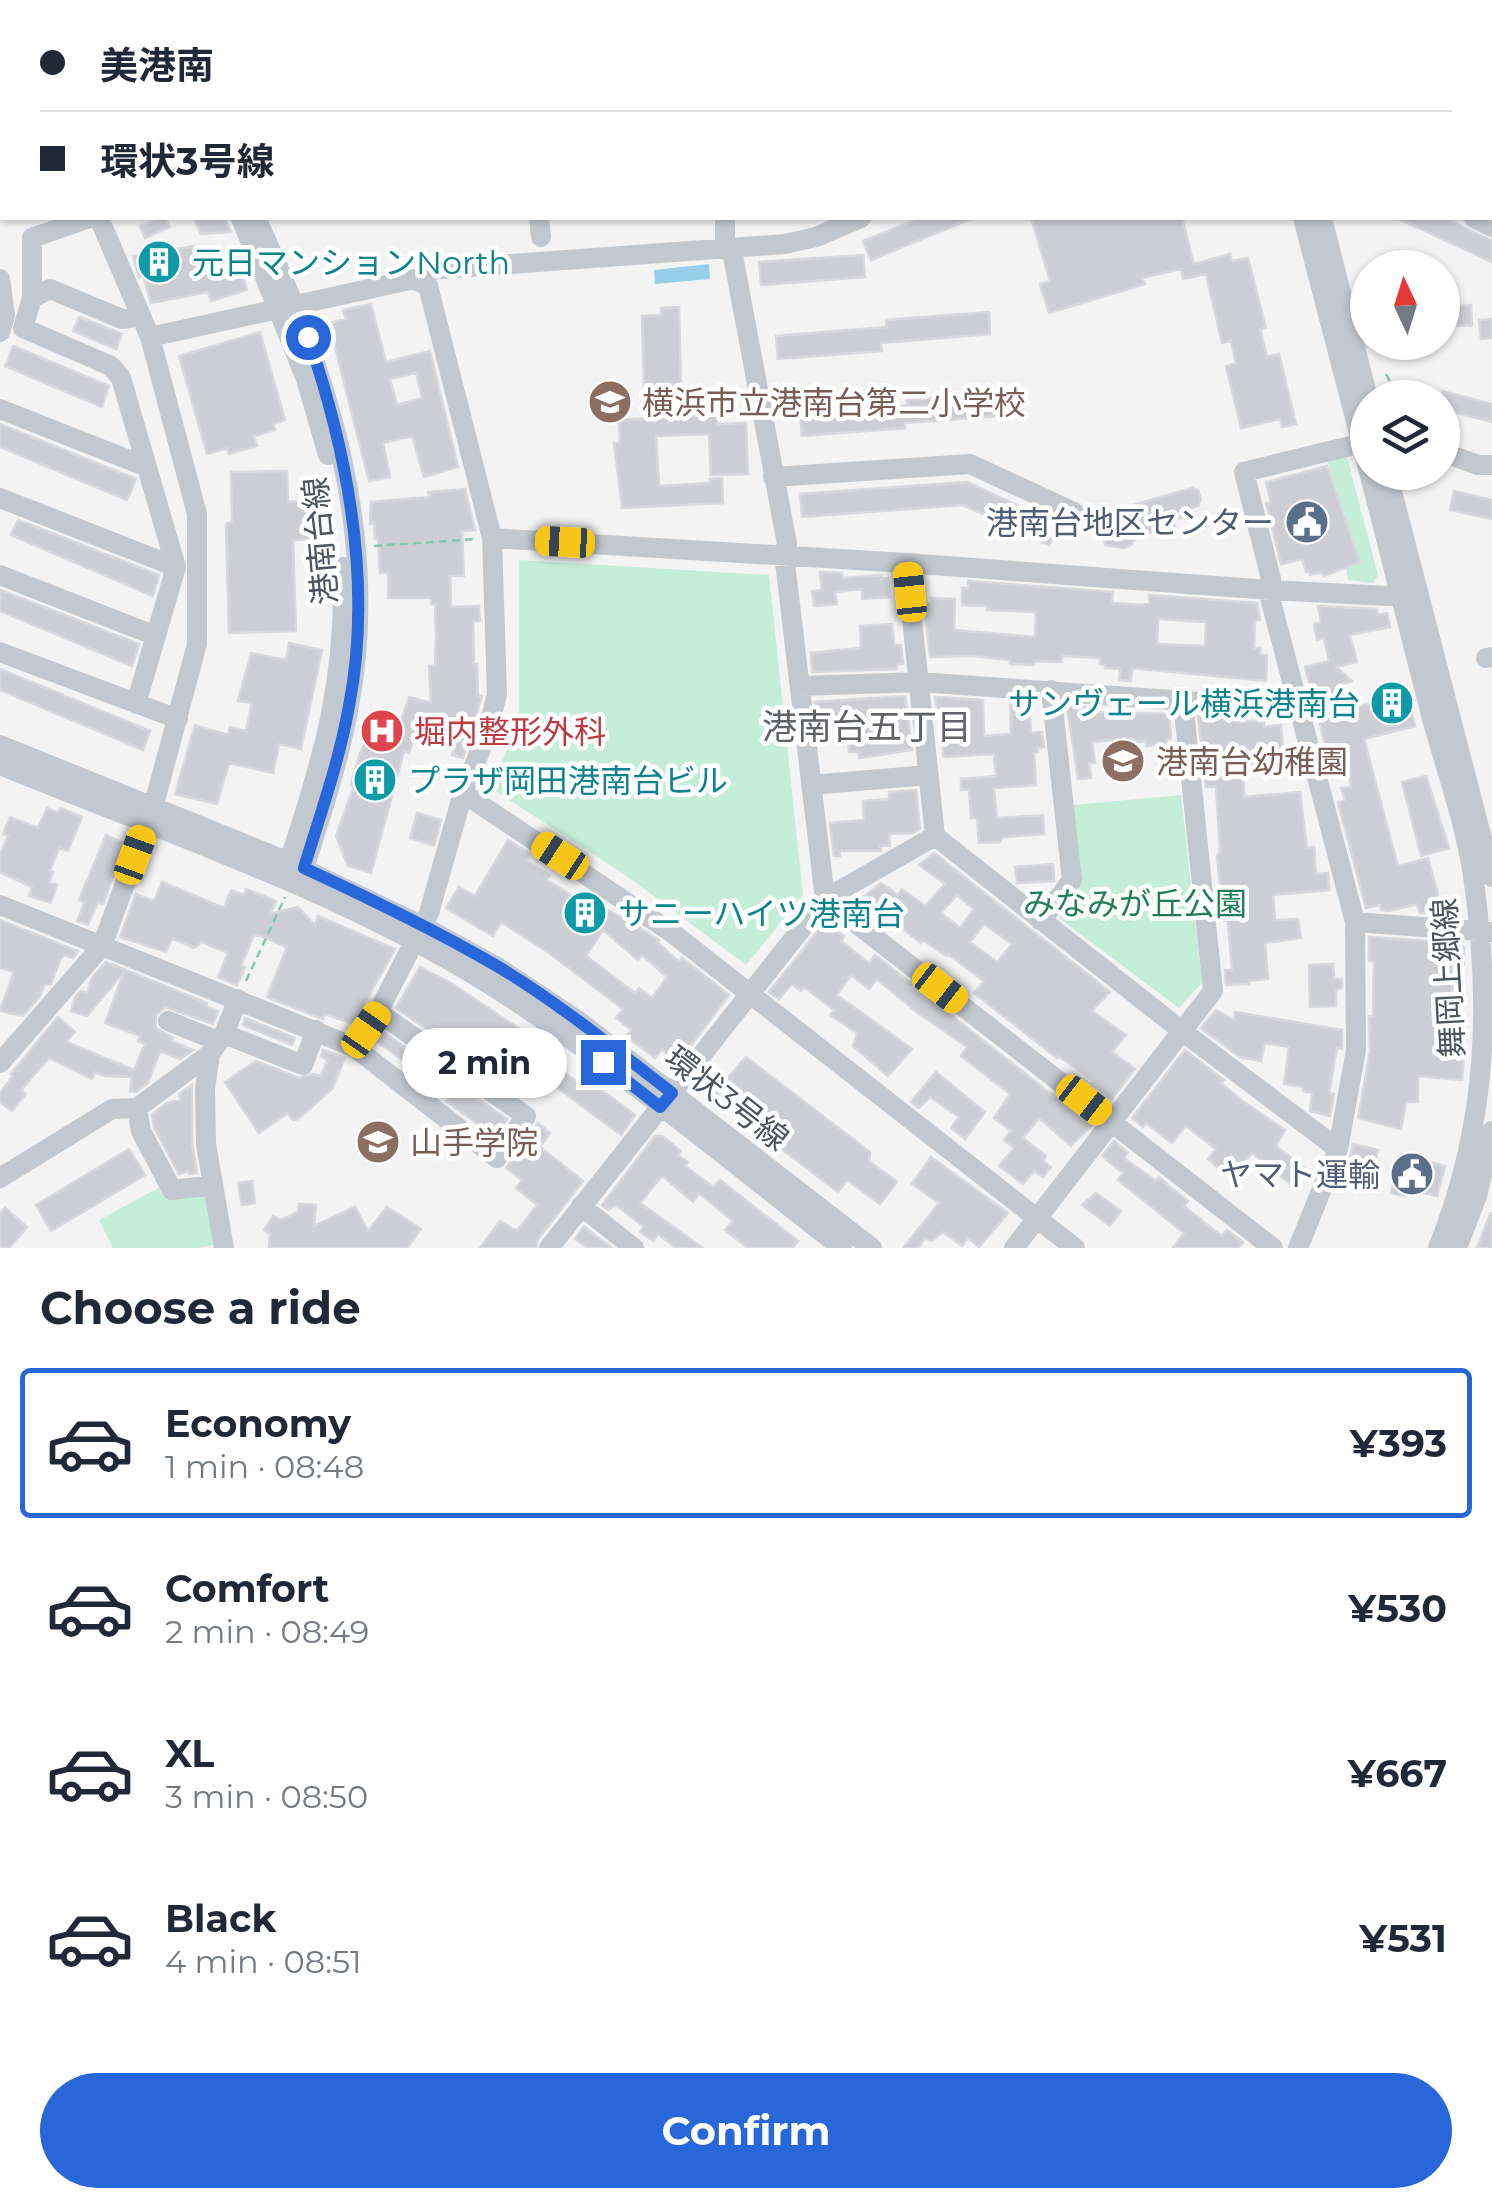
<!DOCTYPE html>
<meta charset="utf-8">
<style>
body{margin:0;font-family:Montserrat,"Noto Sans JP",sans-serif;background:#f2f2f3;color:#1f2937;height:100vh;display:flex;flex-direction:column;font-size:38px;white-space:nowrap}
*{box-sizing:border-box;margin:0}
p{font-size:32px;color:#747a83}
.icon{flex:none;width:55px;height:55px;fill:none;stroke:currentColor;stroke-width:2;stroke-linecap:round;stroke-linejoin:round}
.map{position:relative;height:1248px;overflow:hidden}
.details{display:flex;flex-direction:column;background:#fff;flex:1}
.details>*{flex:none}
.banner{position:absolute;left:0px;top:0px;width:1492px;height:220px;box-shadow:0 2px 8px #0004;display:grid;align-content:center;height:220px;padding:0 40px;background:#fff}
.needle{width:65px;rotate:356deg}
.buttons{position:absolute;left:1350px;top:250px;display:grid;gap:20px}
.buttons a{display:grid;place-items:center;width:110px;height:110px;border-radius:50%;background:#fff;box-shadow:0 2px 8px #0004;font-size:50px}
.end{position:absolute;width:45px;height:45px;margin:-22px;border:12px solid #2767da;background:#fff;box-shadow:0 0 0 5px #fff}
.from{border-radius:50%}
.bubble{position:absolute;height:70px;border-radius:35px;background:#fff;box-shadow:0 2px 8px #0004;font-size:32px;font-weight:700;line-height:70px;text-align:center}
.car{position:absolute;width:30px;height:60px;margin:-30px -15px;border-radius:12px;box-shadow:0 0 8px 2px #0007;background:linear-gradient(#f5c518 24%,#345 0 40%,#f5c518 0 76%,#345 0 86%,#f5c518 0)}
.banner b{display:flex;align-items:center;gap:35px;height:95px;font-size:38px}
.banner b+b{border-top:2px solid #e0e1e3}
.banner i{width:25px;height:25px;background:#1f2937}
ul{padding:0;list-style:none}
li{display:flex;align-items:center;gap:30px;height:150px;margin:0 20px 15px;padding:0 20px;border:5px solid transparent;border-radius:10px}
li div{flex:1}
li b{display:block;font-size:38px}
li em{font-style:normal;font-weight:700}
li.on{border-color:#2767da}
li>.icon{width:90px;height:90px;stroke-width:1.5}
h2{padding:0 40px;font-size:45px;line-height:120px}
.cta{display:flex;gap:20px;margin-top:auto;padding:20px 40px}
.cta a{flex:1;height:115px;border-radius:60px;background:#2767da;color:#fff;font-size:40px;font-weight:700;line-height:115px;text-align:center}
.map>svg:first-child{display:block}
.green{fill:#c5eed8}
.water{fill:#95d0e8}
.building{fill:#cdced4;stroke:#d7d8dd;stroke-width:2.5;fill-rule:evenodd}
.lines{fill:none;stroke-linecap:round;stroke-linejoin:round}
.path{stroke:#7fcaab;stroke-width:2.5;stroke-dasharray:8 5;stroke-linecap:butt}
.minor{stroke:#c1c8d0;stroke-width:20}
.minor-bridge{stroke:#c1c8d0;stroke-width:20}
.route{stroke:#2767da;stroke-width:12}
.labels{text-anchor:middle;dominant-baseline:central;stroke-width:9;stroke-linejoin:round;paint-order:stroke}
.culture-label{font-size:32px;fill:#0d838f;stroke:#fff;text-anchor:start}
.education-label{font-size:32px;fill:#785e54;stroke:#fff;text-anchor:start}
.service-label{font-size:32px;fill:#4e5e75;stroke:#fff;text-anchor:end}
.street-label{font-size:32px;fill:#4b545f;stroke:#fff}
.health-label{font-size:32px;fill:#be3a42;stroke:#fff;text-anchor:start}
.park-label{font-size:32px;fill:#1e7e55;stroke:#fff}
.neighbourhood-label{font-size:35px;fill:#5f6267;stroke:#fff}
</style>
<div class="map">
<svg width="1492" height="1248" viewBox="0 0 1492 1248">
<rect width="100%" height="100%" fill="#f4f3f3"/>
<!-- green -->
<path class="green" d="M1346 453 1378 575 1373 583 1348 580 1346 567 1361 562 1326 458Z
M519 560 769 575 803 895 746 965 624 874 492 789 519 717Z
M1181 795 1202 983 1179 1008 1059 918 1080 885 1073 805Z
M162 1186 208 1191 217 1244 199 1248H113L99 1220Z"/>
<!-- water -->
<path class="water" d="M709 264 710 279 655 284 654 270Z"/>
<!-- building -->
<path class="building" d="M160 218H165L170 227 145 238 140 226Z
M194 218H224L231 232 201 234Z
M920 218H973L871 260 863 241Z
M1031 218H1182L1194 264 1230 254 1232 261 1248 258 1266 328 1260 329 1267 357 1279 354 1296 424 1282 427 1280 419 1241 428 1226 366 1236 363 1231 341 1222 343 1206 274 1183 279 1181 269 1141 278 1145 284 1049 313 1040 284 1050 281Z
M1397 218H1445L1492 241V262Z
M195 246 205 267 236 255 247 290 211 301 208 292 151 303 143 276 139 277 133 256Z
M863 255 865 277 761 285 759 262Z
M371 304 386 362 430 351 458 467 424 477 412 436 383 443 390 477 369 481 329 323 346 319 343 310ZM416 373 422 398 397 405 390 379Z
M1471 305 1472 325 1442 327V307Z
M679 307 681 385 644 386 642 316 661 315V308Z
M989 312 990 334 881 343 882 351 778 359 776 336 887 327 886 320Z
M79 317 122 334 116 349 73 331Z
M1492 319V338L1481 339 1479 320Z
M260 332 285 420 273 424 275 430 254 436 257 446 229 454 227 448 207 454 179 356Z
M13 346 109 386 102 407 5 366Z
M1442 391 1492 404V422L1442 409Z
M1009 393 1011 415 905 423V428L802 436 800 414 908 405 907 400Z
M718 415V424L746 423 748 474 711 475 709 434 656 436 659 486 710 483V479L722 478 723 503 622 508 614 443H620L619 420Z
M0 424 136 479 127 500 0 447Z
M1327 466 1360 562 1324 576 1321 572 1310 575 1309 571 1306 572 1302 559 1281 564 1266 503 1271 502 1266 482Z
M287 471 288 502 307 501 308 507H312L313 539 293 540 296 631 229 633 226 524 232 522 231 472Z
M967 482 1059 525 1049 545 963 505 802 517 800 494Z
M1192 488 1198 491 1201 499 1198 506 1182 511 1184 517 1174 520 1175 527 1137 536 1131 545 1124 548 1105 545 1098 515Z
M465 489 475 530 462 531 464 576H450L451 607 479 606 480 621H473L474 664H477L478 696H482L463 758 452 755 454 747 449 746 450 740 417 731 409 753 404 751 371 873 348 866 336 836 354 786 351 785 359 756 376 716 400 724 409 697 431 703 429 666H435L436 637 435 604H431V598H388V572L380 573 378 538 375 539 374 523 370 524 371 502 430 497 428 492Z
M1454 491 1492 500V519L1450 510Z
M18 520 159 575 153 596 11 535Z
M820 572 842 573 843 578 882 575V579L888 578 890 597 862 599V589L835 592 837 604 814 606 812 591 822 590Z
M968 581 1113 592 1112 603 1143 605 1149 603V595L1257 603 1260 620H1255L1254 648H1260V655H1267L1266 681 1132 668 1131 681 1119 680 1120 669 1105 668V665L1100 664V658L1062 656 1061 662 1035 661 1034 665 1010 664V660L974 656 930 657 924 603H931V598L955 599 954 630 1035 637 1036 612 987 610V606L962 605V588H968ZM1158 619 1206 622 1205 646 1157 644Z
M0 590 139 644 132 666 0 611Z
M1318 606 1377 609 1378 615 1387 613 1390 627 1350 635 1357 662 1336 667 1352 681 1342 684 1348 709 1407 695 1415 726 1364 739 1398 866 1428 858 1443 913H1420L1417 904 1389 911 1381 910 1380 905 1366 908 1338 802 1345 800 1341 788 1351 787 1349 766 1331 767 1305 667 1329 661 1324 638 1317 640 1314 624 1321 622Z
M892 624 894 645H901L903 664H897V669L812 672 811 653 861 648 860 626Z
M289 643 322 650 301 749 279 744 273 773 229 763 217 804 175 794 195 725 228 735 230 727 246 731 252 703 238 701 251 653 286 660Z
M0 669 150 731 143 750 0 690Z
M905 696 912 750 859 758V752H849L848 724 818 727 815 702Z
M935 697 983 700 984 736 1011 734 1010 702 1029 704 1031 733 1042 732 1044 747 1037 748 1038 752 1034 753 1036 785 994 788 997 818 1043 815 1044 834 1003 837 1000 842 979 843 977 818H971L969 789 961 790V779L996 776 994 754 944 757Z
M1067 706 1096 708V712L1169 714 1171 738 1167 739V744L1146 746V741L1136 742 1133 738 1092 742 1095 763H1089L1091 778 1078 779Z
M1198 716 1239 719V722L1263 720 1264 727 1281 725 1285 771 1243 774 1244 797 1300 792 1307 848 1314 847 1316 874 1328 873 1329 890 1273 895 1275 920 1298 919 1301 938 1265 943 1268 979 1249 981V984L1226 985 1225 970H1232L1228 924 1227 920 1221 921V908H1223L1217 857 1220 851 1216 787H1206Z
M1426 776 1449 848 1421 856 1402 782Z
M916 790 920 829 913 833 889 834 890 846H880L881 851H840V856H834L830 823 864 820 863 801 889 799V792Z
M47 808 58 813 61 808 82 817 68 851 59 848 50 870 53 872 49 883 57 885 51 903 29 896 32 887 0 872V854L8 836 3 834 10 817 38 828Z
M417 813 441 820 434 846 410 838Z
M106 835 125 844 103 904 98 902 88 925 77 921 85 902 79 900Z
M508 840 530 854 526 861 550 875 547 880 598 912 601 906 640 928 659 940 658 943 679 962 682 958 729 995 677 1064 662 1049 655 1058 626 1036 631 1030 616 1018 623 1009 549 953 501 922 493 936 446 908 459 887 475 896ZM603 930 638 960 642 955 667 977 652 998 639 988 635 993 586 956Z
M934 853 1110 992 1092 1011 1126 1035 1112 1052 1135 1069 1112 1099 1092 1083 1094 1081 1058 1056 1057 1058 974 993 984 981 948 954 946 956 923 940 921 943 862 898 881 883 898 895 902 889 925 906 945 884 919 865ZM957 895 974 909 960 928 941 913ZM984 924 1012 944 997 962 970 942Z
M1053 864 1054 881 1017 883 1015 867Z
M162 882 224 908 231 890 244 895 246 889 276 901 270 914 298 907 315 925 318 916 395 949 353 1024 325 1014 323 1019 315 1016 267 997 287 947 261 936 254 935 241 966 245 967 237 985 218 977 228 953 202 942 194 948 172 938 166 952 120 937 136 894 154 901Z
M0 920 78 951 73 958 64 955 60 960 51 984 45 985 40 996 23 1016 0 1011 14 972 0 968Z
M825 922 844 936 841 941 869 963 875 955 912 984 910 987 929 1001 931 999 1091 1126 1071 1146 1039 1118 1023 1138 1046 1156 1043 1161 1051 1167 1043 1177 1034 1171 1023 1184 999 1166 1014 1148 1004 1140 1011 1131 994 1118 1010 1094 961 1056 967 1047 914 1010 877 979 869 989 851 975 837 995 912 1049 888 1076 853 1046 857 1033 830 1015 834 1010 804 987 801 991 792 984 779 999 769 992Z
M1369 937 1459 943 1464 947V965H1453L1451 1027H1440V1054L1464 1056 1462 1080 1418 1076V1102H1406L1401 1129 1358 1118 1370 1052 1369 1016H1373L1374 961H1369Z
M106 962 207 1003 205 1006 218 1011 213 1024 165 1007 156 1015V1028L173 1038 171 1041 193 1050 180 1059 160 1051 148 1083 136 1092 130 1091 132 1077 105 1076 95 1072 92 1079 49 1058 21 1090 26 1094 12 1111 0 1102V1093L13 1076 11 1074 58 1017 75 1032 66 1042 134 1070 145 1044 138 1041 140 1036 105 1023 124 972 87 1016 71 1011 75 997 81 991 87 993 92 978Z
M1333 964 1334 979H1342V988L1336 990V1006L1310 1007 1309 965Z
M420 967 451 983 557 1054 548 1067 498 1029 482 1052 499 1064 492 1074 396 1008Z
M1216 1010 1234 1020 1235 1012 1342 1030V1049L1337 1048 1329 1093 1334 1094 1330 1116 1310 1111 1312 1093 1303 1091V1087L1284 1084 1289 1047 1265 1043 1261 1061 1240 1057 1201 1028Z
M245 1018 295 1038 292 1045 243 1025Z
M382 1031 507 1119 495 1137 446 1101 448 1098 432 1087 434 1083 375 1040Z
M323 1050 345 1058 332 1089 298 1119 293 1120 288 1113 259 1133 225 1082 256 1061 299 1078 313 1074 321 1076 328 1059 321 1057Z
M1185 1050 1224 1080 1221 1083 1241 1100 1285 1130 1276 1146 1307 1170 1294 1187 1252 1153 1233 1177 1226 1172 1225 1174 1208 1159 1216 1149 1186 1126 1172 1143 1146 1123 1143 1127 1132 1118Z
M746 1057 870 1152 869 1161 897 1182 880 1204 847 1180 838 1192 712 1096Z
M558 1068 582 1085 587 1079 635 1115 621 1135 548 1081Z
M936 1072 985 1112 965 1139 951 1128 959 1117 930 1097 919 1108 911 1102Z
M192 1085V1144L197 1173 189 1174 188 1171 179 1174 154 1127 152 1114 167 1103 180 1100 179 1094Z
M538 1123 550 1133 540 1147 583 1181 538 1239 536 1248H480L500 1221 517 1231 537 1205 516 1188 522 1180 506 1168Z
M655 1136H662L681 1151 678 1155 688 1162 685 1166 713 1187 720 1180 798 1241 792 1248H748L725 1230 733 1221 699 1193 693 1202 662 1176 640 1203 703 1248H676L658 1234 653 1241 640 1232 644 1227 616 1205 608 1210 602 1205Z
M1114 1141 1128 1153 1124 1158 1156 1181 1159 1177 1169 1186 1188 1201 1184 1206 1215 1231 1222 1236 1227 1230 1243 1242 1238 1248H1173L1184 1233 1118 1180 1123 1173 1102 1156Z
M1353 1144 1378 1150 1371 1176 1347 1169Z
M129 1149 145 1175 51 1231 36 1205Z
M1401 1154 1445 1166 1437 1196 1406 1188 1404 1196 1391 1193Z
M931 1157 1008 1213 979 1247 968 1238 962 1246 943 1232 932 1241 925 1238 918 1248H903L939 1203 912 1184Z
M252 1181 255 1203 242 1205 238 1183Z
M1096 1193 1121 1211 1110 1226 1082 1205Z
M299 1204 316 1205 314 1226 355 1207 368 1231 387 1207 421 1229 407 1248H269L270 1234 264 1230 273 1216 281 1220 298 1212Z
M5 1208 27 1227 9 1248H0V1214Z
M1491 1212 1492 1248H1477Z
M584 1226 597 1237 612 1248H588L575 1239Z"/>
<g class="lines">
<!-- path -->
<path class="path" d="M1475 0 1477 2
M801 2 803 0
M1490 25 1492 28
M1386 374 1399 398
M374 546 476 539
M246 981 285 897"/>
<!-- minor -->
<path class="minor" d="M5 0 6 2
M165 0 166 2
M386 0 387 2
M524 0 525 2
M932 0 933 2
M1246 0 1247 2
M1265 0V2
M133 2 139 0
M207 2 214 0
M266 2 274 0
M991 2V0
M1387 2 1390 0
M1490 143 1492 144
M241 218 306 379 328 455
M256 218C327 369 381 536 349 706 339 762 321 815 304 869L295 879
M539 218 541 237
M725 218V247L733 256 787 544 784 554 825 899 1273 1248
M1303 218 1368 468
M1322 218 1368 398
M1474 218 1492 227
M0 279 5 315 0 332
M422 282 429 270 785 244 816 237 861 218
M32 298V238L89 218
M150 337 414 279 428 286 492 538
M0 409 147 467
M1442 452 1478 465H1492
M1369 472C1389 553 1410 634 1431 715 1445 766 1463 817 1472 869 1492 1000 1488 1124 1438 1248
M1387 472 1492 877
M773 477 970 464 1074 512
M0 498 176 567
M0 575 156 636
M1271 579 1244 472 1325 452
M1268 590 1355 922 1356 1050 1338 1149 1298 1248
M0 652 178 719
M1486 658 1492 657
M801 686 919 682 1298 709
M136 704 176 567 121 378 111 366 23 328 32 298 50 289 122 319 141 316
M0 745 289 862 423 926 499 968 576 1019 872 1248
M0 765C163 832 333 888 484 981 610 1060 725 1157 842 1248
M811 785 928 775
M463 793 671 932 1075 1248
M935 836 1182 1031 1338 1149
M290 871 289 862C324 756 346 681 343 567
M0 905 354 1047 378 1012 429 913 463 793 487 734 497 694 492 538 906 563
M1041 921 1072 880 1051 690
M1355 922 1492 932
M168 1021 218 1041
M224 1034 303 1065 316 1030
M354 1047 497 1158 526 1116 378 1012
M0 1063 102 946 153 808 197 644V514L150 337 99 218
M137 1108 141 1131 172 1190 213 1185
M0 1178 112 1109 137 1108 210 1054
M581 1206 634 1248
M224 1248 206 1144 205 1089 210 1054 224 1034 238 999
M549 1248 825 899 935 836 906 563 1270 590 1388 596 1417 593
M1014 1248 1213 991 1183 701
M1457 1248 1477 1196 1492 1131"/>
<!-- minor-bridge -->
<path class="minor-bridge" d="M1325 452 1368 442"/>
</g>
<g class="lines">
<!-- route -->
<path class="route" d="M308 337C348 454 373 583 349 706 339 762 320 815 304 868 369 898 435 930 497 966 559 1003 615 1049 672 1093L660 1107 603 1062"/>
</g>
<!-- icons -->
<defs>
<symbol id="building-disc" viewBox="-11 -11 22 22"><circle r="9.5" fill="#0f9aa8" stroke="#fff"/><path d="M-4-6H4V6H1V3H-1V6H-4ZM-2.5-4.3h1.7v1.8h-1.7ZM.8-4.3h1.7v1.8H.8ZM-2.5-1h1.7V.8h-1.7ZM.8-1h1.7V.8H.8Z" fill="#fff"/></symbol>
<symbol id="school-disc" viewBox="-11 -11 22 22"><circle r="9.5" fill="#8d6e63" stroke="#fff"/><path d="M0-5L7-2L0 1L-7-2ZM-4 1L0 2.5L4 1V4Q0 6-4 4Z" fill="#fff"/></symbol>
<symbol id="civic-disc" viewBox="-11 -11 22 22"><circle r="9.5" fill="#5c6f8a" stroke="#fff"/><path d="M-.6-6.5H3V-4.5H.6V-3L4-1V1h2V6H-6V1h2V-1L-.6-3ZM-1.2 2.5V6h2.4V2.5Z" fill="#fff"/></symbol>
<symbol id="hospital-disc" viewBox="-11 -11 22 22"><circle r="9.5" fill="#e0444e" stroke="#fff"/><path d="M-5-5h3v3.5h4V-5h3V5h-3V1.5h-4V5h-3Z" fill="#fff"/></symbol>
</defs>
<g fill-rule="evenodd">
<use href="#building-disc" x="134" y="237" width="50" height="50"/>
<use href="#school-disc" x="585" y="377" width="50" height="50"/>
<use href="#civic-disc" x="1282" y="497" width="50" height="50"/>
<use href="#building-disc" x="1367" y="678" width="50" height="50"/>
<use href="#hospital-disc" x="357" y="706" width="50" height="50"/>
<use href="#school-disc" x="1098" y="736" width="50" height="50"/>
<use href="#building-disc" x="350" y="755" width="50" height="50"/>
<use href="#building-disc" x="560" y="888" width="50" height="50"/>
<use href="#school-disc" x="353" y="1117" width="50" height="50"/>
<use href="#civic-disc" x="1387" y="1149" width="50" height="50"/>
</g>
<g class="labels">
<!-- culture labels -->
<g class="culture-label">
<text x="192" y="262">元日マンションNorth</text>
<text x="1360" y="703" text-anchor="end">サンヴェール横浜港南台</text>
<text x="408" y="780">プラザ岡田港南台ビル</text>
<text x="618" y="913">サニーハイツ港南台</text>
</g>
<!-- education labels -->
<g class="education-label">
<text x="642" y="402">横浜市立港南台第二小学校</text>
<text x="1156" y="761">港南台幼稚園</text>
<text x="410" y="1142">山手学院</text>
</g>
<!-- service labels -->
<g class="service-label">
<text x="1274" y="522">港南台地区センター</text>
<text x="1380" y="1174">ヤマト運輸</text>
</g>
<!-- street labels -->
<g class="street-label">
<text transform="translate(320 541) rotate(-95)">港南台線</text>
<text transform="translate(1448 978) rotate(-93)">舞岡上郷線</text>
<text transform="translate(727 1098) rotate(38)">環状3号線</text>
</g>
<!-- health labels -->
<g class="health-label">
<text x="414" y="731">堀内整形外科</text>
</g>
<!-- park labels -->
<g class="park-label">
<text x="1135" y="903">みなみが丘公園</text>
</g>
<!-- neighbourhood labels -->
<g class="neighbourhood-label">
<text x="867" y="726">港南台五丁目</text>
</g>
</g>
</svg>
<div class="buttons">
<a><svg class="needle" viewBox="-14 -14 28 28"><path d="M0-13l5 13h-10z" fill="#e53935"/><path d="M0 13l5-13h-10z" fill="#747a83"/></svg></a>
<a><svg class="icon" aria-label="layers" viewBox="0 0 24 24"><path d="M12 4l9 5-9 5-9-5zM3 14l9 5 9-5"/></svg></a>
</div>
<i class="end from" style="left:308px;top:337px"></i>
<i class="end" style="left:603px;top:1062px"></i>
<div class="bubble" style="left:402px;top:1028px;width:165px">2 min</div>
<i class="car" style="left:565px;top:542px;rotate:273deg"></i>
<i class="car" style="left:910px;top:592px;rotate:354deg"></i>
<i class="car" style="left:135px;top:855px;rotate:20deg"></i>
<i class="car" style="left:560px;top:856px;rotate:303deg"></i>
<i class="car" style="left:940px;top:988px;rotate:128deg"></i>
<i class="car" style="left:366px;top:1030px;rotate:35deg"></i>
<i class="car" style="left:1084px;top:1100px;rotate:128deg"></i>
<div class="banner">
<b><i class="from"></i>美港南</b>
<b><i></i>環状3号線</b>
</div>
</div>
<section class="details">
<h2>Choose a ride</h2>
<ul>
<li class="on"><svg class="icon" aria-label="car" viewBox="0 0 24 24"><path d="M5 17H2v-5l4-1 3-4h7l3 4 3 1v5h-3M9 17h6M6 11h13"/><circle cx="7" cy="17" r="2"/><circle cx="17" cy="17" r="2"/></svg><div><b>Economy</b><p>1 min · 08:48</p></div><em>¥393</em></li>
<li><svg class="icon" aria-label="car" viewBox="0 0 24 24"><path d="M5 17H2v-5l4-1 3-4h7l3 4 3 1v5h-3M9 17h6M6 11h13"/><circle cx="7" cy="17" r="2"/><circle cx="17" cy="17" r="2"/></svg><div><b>Comfort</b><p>2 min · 08:49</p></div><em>¥530</em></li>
<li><svg class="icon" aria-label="car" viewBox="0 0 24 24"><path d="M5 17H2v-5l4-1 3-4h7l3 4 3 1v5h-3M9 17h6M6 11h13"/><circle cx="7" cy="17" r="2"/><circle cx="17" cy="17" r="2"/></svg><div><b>XL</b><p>3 min · 08:50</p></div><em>¥667</em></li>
<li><svg class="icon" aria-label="car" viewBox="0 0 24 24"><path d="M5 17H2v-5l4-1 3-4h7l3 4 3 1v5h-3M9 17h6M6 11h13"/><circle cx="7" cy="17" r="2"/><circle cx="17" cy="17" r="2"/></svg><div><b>Black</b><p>4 min · 08:51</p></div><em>¥531</em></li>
</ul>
<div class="cta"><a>Confirm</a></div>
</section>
